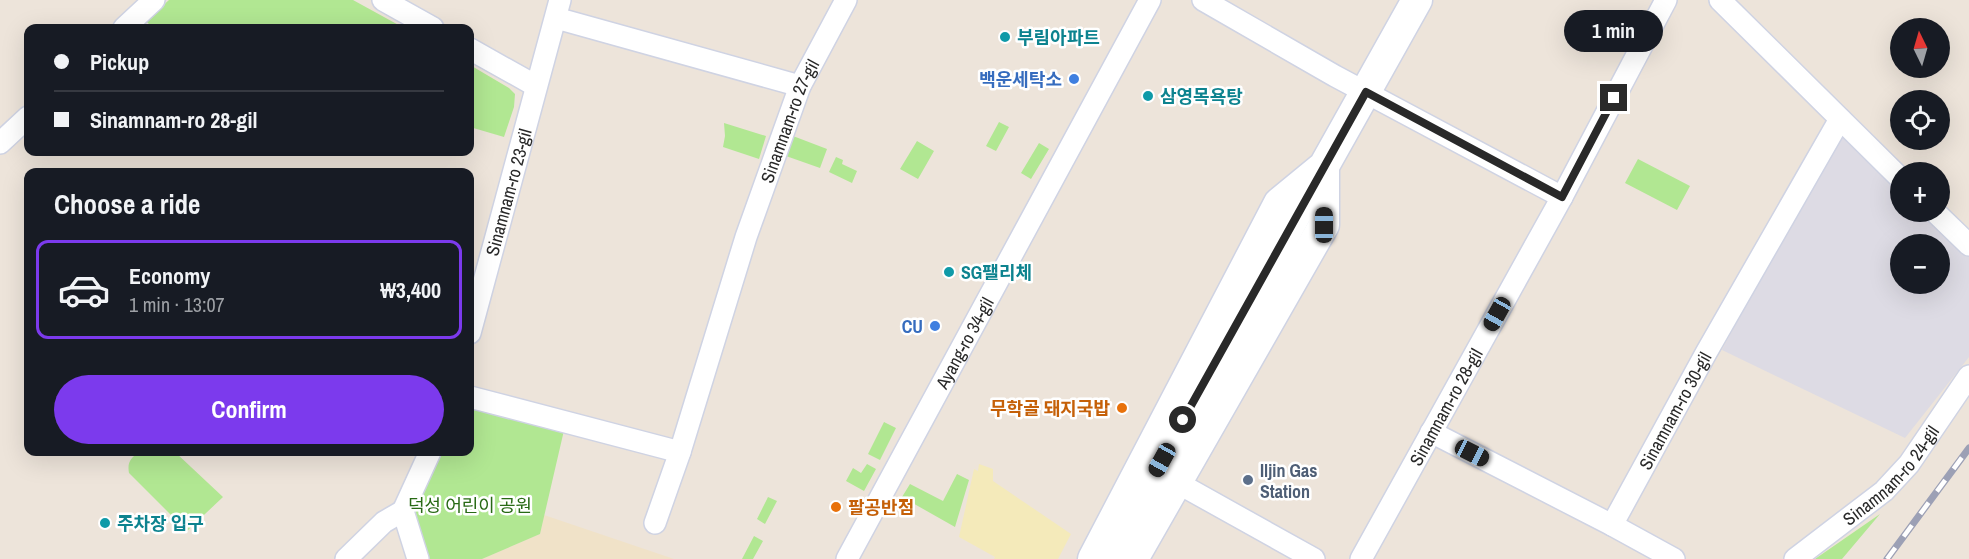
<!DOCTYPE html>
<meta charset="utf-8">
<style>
body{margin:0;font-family:"Archivo Narrow","Noto Sans KR",sans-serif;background:#20242c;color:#f1f3f6;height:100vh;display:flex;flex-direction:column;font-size:22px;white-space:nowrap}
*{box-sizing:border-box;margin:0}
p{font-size:20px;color:#9ea1a6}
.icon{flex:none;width:33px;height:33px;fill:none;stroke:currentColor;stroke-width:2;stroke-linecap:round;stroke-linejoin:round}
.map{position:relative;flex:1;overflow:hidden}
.details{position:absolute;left:24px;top:168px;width:450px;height:288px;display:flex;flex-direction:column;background:#171b24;border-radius:12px;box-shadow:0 6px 24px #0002}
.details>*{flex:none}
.top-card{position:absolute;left:24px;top:24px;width:450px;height:132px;border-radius:12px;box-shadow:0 6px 24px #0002;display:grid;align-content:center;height:132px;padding:0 30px;background:#171b24}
.needle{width:39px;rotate:355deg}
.controls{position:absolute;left:1890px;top:18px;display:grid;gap:12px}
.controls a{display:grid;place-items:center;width:60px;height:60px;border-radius:50%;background:#171b24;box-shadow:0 6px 24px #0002;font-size:30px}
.end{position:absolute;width:27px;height:27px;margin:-14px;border:8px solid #292929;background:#fff;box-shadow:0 0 0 3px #fff}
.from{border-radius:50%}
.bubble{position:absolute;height:42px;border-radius:21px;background:#171b24;box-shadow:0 6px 24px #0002;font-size:20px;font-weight:700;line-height:42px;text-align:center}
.car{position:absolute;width:18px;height:36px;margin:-18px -9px;border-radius:8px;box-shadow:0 0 4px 2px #0007;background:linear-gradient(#222 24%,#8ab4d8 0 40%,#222 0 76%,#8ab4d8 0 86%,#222 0)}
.top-card b{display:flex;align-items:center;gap:21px;height:57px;font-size:22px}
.top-card b+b{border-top:2px solid #363941}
.top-card i{width:15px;height:15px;background:#f1f3f6}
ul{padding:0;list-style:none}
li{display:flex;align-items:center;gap:18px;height:99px;margin:0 12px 9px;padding:0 18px;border:3px solid transparent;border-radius:12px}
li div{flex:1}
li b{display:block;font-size:22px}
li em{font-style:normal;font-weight:700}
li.current{border-color:#7c3aed}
li>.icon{width:54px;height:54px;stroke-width:1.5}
h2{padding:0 30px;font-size:27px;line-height:72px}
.cta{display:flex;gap:12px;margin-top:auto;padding:12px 30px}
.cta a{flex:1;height:69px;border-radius:36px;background:#7c3aed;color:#fff;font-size:24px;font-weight:700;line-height:69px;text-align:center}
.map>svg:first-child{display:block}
.industrial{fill:#dddbe4;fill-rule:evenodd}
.education{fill:#f0e2c8}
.green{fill:#b1e792}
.sand{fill:#f4eaba}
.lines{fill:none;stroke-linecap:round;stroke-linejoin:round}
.minor-casing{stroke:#cfd3e3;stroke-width:24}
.tertiary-casing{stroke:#cfd3e3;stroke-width:30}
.secondary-casing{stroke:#cfd3e3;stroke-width:33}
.minor{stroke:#fff;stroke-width:21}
.tertiary{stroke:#fff;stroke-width:27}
.secondary{stroke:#fff;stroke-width:30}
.rail-casing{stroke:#9ca0b5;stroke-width:7}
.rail{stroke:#fff;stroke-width:4.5;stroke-dasharray:14;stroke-linecap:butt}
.route{stroke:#292929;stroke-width:8}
.culture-dot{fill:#0f9aa8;stroke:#fff;stroke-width:2}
.shop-dot{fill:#3f7fe0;stroke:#fff;stroke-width:2}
.food-dot{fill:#e8710a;stroke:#fff;stroke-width:2}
.service-dot{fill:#5c6f8a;stroke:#fff;stroke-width:2}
.labels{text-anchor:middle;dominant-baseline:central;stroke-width:5;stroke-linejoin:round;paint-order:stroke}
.culture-label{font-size:18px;font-weight:bold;fill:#0d838f;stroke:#fff;text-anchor:start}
.shop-label{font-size:18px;font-weight:bold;fill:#366cbe;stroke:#fff;text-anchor:end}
.street-label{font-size:18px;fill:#292929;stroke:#fff}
.food-label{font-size:18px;font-weight:bold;fill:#c56008;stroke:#fff;text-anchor:end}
.service-label{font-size:18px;font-weight:bold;fill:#4e5e75;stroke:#fff;text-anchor:start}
.park-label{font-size:18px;fill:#286a15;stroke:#fff}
</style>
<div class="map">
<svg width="1969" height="559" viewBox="0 0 1969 559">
<rect width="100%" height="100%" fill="#ede4da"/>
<!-- industrial -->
<path class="industrial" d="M1842 127 1900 187V212H1925L1969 256V357L1905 438 1722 350ZM1900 244H1940V284H1900Z"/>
<!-- education -->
<path class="education" d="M544 515 674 559H482L540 534Z"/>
<!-- green -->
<path class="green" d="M169 0H353L404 28H153L146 21Z
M470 65 509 88 515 94 514 107 504 137 470 127Z
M999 122 1009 127 996 151 986 146Z
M724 123 766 136 759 159 723 147 725 136Z
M793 136 827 149 820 168 786 156Z
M917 141 934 151 918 179 900 169Z
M1039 143 1049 149 1031 179 1021 173Z
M836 157 843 160 842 164 857 171 852 183 829 172Z
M1638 159 1690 186 1677 210 1625 183Z
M470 401 565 426 540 534 482 559H423L408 512 434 452H470Z
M884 422 896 428 880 460 868 454Z
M139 452H175L223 497 187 531 129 473C127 462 131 458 139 452Z
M867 464 876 469 864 491 846 481 853 468 861 473Z
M957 474 969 480 955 527 902 497 910 484 943 501Z
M768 497 777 501 765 524 757 519Z
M1880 514 1842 559H1815Z
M754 536 763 541 753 559H742Z"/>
<!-- sand -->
<path class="sand" d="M979 464 993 469V481L1071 534 1058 559H994L995 557 959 537 974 469 978 471Z"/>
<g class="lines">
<defs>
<g id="minor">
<path d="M383 0 433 28"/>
<path d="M1203 0 1335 76 1562 197"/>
<path d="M1720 0 1900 178"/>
<path d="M556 18 800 86"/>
<path d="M124 28 154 0"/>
<path d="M470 49 536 86"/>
<path d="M0 143 28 117"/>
<path d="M1935 212 1969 245"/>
<path id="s1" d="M470 333 560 0"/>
<path d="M470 397 680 452"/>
<path id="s2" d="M1431 432 1612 525 1706 353 1840 119"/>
<path d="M1176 482 1314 559"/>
<path id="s3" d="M655 523 680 452 746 237 800 86 846 0"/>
<path d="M1612 525 1674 559"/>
<path d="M346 559 384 522 403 511"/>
<path d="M418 559 403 511 430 452"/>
<path id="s4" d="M847 559 1150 0"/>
<path id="s5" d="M1361 559 1562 197 1666 0"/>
<path id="s6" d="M1795 559 1884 491 1909 464 1969 376"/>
</g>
<path id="tertiary" d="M1111 559 1151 479 1322 170"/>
<path id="secondary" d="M1093 559 1279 203 1324 166 1417 0
M1133 559 1324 225V166"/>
</defs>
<!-- minor casing -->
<use href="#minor" class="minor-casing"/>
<!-- tertiary casing -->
<use href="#tertiary" class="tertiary-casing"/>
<!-- secondary casing -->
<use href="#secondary" class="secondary-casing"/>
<!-- minor -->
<use href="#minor" class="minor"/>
<!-- tertiary -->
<use href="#tertiary" class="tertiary"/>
<!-- secondary -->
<use href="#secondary" class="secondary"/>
<defs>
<path id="rail" d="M1887 559 1969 448"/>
</defs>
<!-- rail casing -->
<use href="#rail" class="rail-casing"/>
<!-- rail -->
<use href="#rail" class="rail"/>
</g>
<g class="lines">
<!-- route -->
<path class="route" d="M1183 420 1366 92 1562 197 1614 98"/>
</g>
<!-- markers -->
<g class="culture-dot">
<circle cx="1005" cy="37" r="6"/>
<circle cx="1148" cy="96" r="6"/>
<circle cx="949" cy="272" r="6"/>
<circle cx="105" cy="523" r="6"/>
</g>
<g class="shop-dot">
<circle cx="1074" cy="79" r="6"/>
<circle cx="935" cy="326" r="6"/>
</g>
<g class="food-dot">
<circle cx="1122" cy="408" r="6"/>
<circle cx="836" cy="507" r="6"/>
</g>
<circle class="service-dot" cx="1248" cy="480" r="6"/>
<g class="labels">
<!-- culture labels -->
<g class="culture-label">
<text x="1017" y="37">부림아파트</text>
<text x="1160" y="96">삼영목욕탕</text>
<text x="961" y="272">SG팰리체</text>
<text x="117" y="523">주차장 입구</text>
</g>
<!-- shop labels -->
<g class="shop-label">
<text x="1062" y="79">백운세탁소</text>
<text x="923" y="326">CU</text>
</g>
<!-- street labels -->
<g class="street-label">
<text stroke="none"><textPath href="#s3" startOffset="424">Sinamnam-ro 27-gil</textPath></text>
<text stroke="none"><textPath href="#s1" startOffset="146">Sinamnam-ro 23-gil</textPath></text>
<text stroke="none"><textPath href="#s4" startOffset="246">Ayang-ro 34-gil</textPath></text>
<text stroke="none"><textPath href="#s5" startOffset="174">Sinamnam-ro 28-gil</textPath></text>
<text stroke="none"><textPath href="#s2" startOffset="334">Sinamnam-ro 30-gil</textPath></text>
<text stroke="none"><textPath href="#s6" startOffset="128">Sinamnam-ro 24-gil</textPath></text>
</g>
<!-- food labels -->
<g class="food-label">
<text x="1110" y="408">무학골 돼지국밥</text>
<text x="848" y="507" text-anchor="start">팔공반점</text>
</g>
<!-- service labels -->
<g class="service-label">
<text x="1260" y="470">Iljin Gas<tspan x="1260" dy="21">Station</tspan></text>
</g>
<!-- park labels -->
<g class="park-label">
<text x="470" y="505">덕성 어린이 공원</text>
</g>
</g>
</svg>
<div class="controls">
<a><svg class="needle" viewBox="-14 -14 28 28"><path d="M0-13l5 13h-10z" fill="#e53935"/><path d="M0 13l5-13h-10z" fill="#9ea1a6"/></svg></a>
<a><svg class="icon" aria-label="locate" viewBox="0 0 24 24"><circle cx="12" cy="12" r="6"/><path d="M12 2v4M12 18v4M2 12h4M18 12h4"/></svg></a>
<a>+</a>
<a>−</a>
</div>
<i class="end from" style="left:1183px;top:420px"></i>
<i class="end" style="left:1614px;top:98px"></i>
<div class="bubble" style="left:1564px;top:10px;width:99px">1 min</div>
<i class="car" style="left:1324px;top:225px;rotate:0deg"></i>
<i class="car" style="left:1497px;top:314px;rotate:209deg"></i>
<i class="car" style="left:1472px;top:453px;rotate:117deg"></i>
<i class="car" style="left:1162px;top:460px;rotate:209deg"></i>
<div class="top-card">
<b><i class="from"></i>Pickup</b>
<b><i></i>Sinamnam-ro 28-gil</b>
</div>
<section class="details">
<h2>Choose a ride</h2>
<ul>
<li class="current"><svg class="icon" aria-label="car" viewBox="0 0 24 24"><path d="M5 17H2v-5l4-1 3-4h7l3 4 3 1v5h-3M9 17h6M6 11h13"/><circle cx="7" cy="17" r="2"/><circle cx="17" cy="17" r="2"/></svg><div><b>Economy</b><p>1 min · 13:07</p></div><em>₩3,400</em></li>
</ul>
<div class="cta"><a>Confirm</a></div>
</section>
</div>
